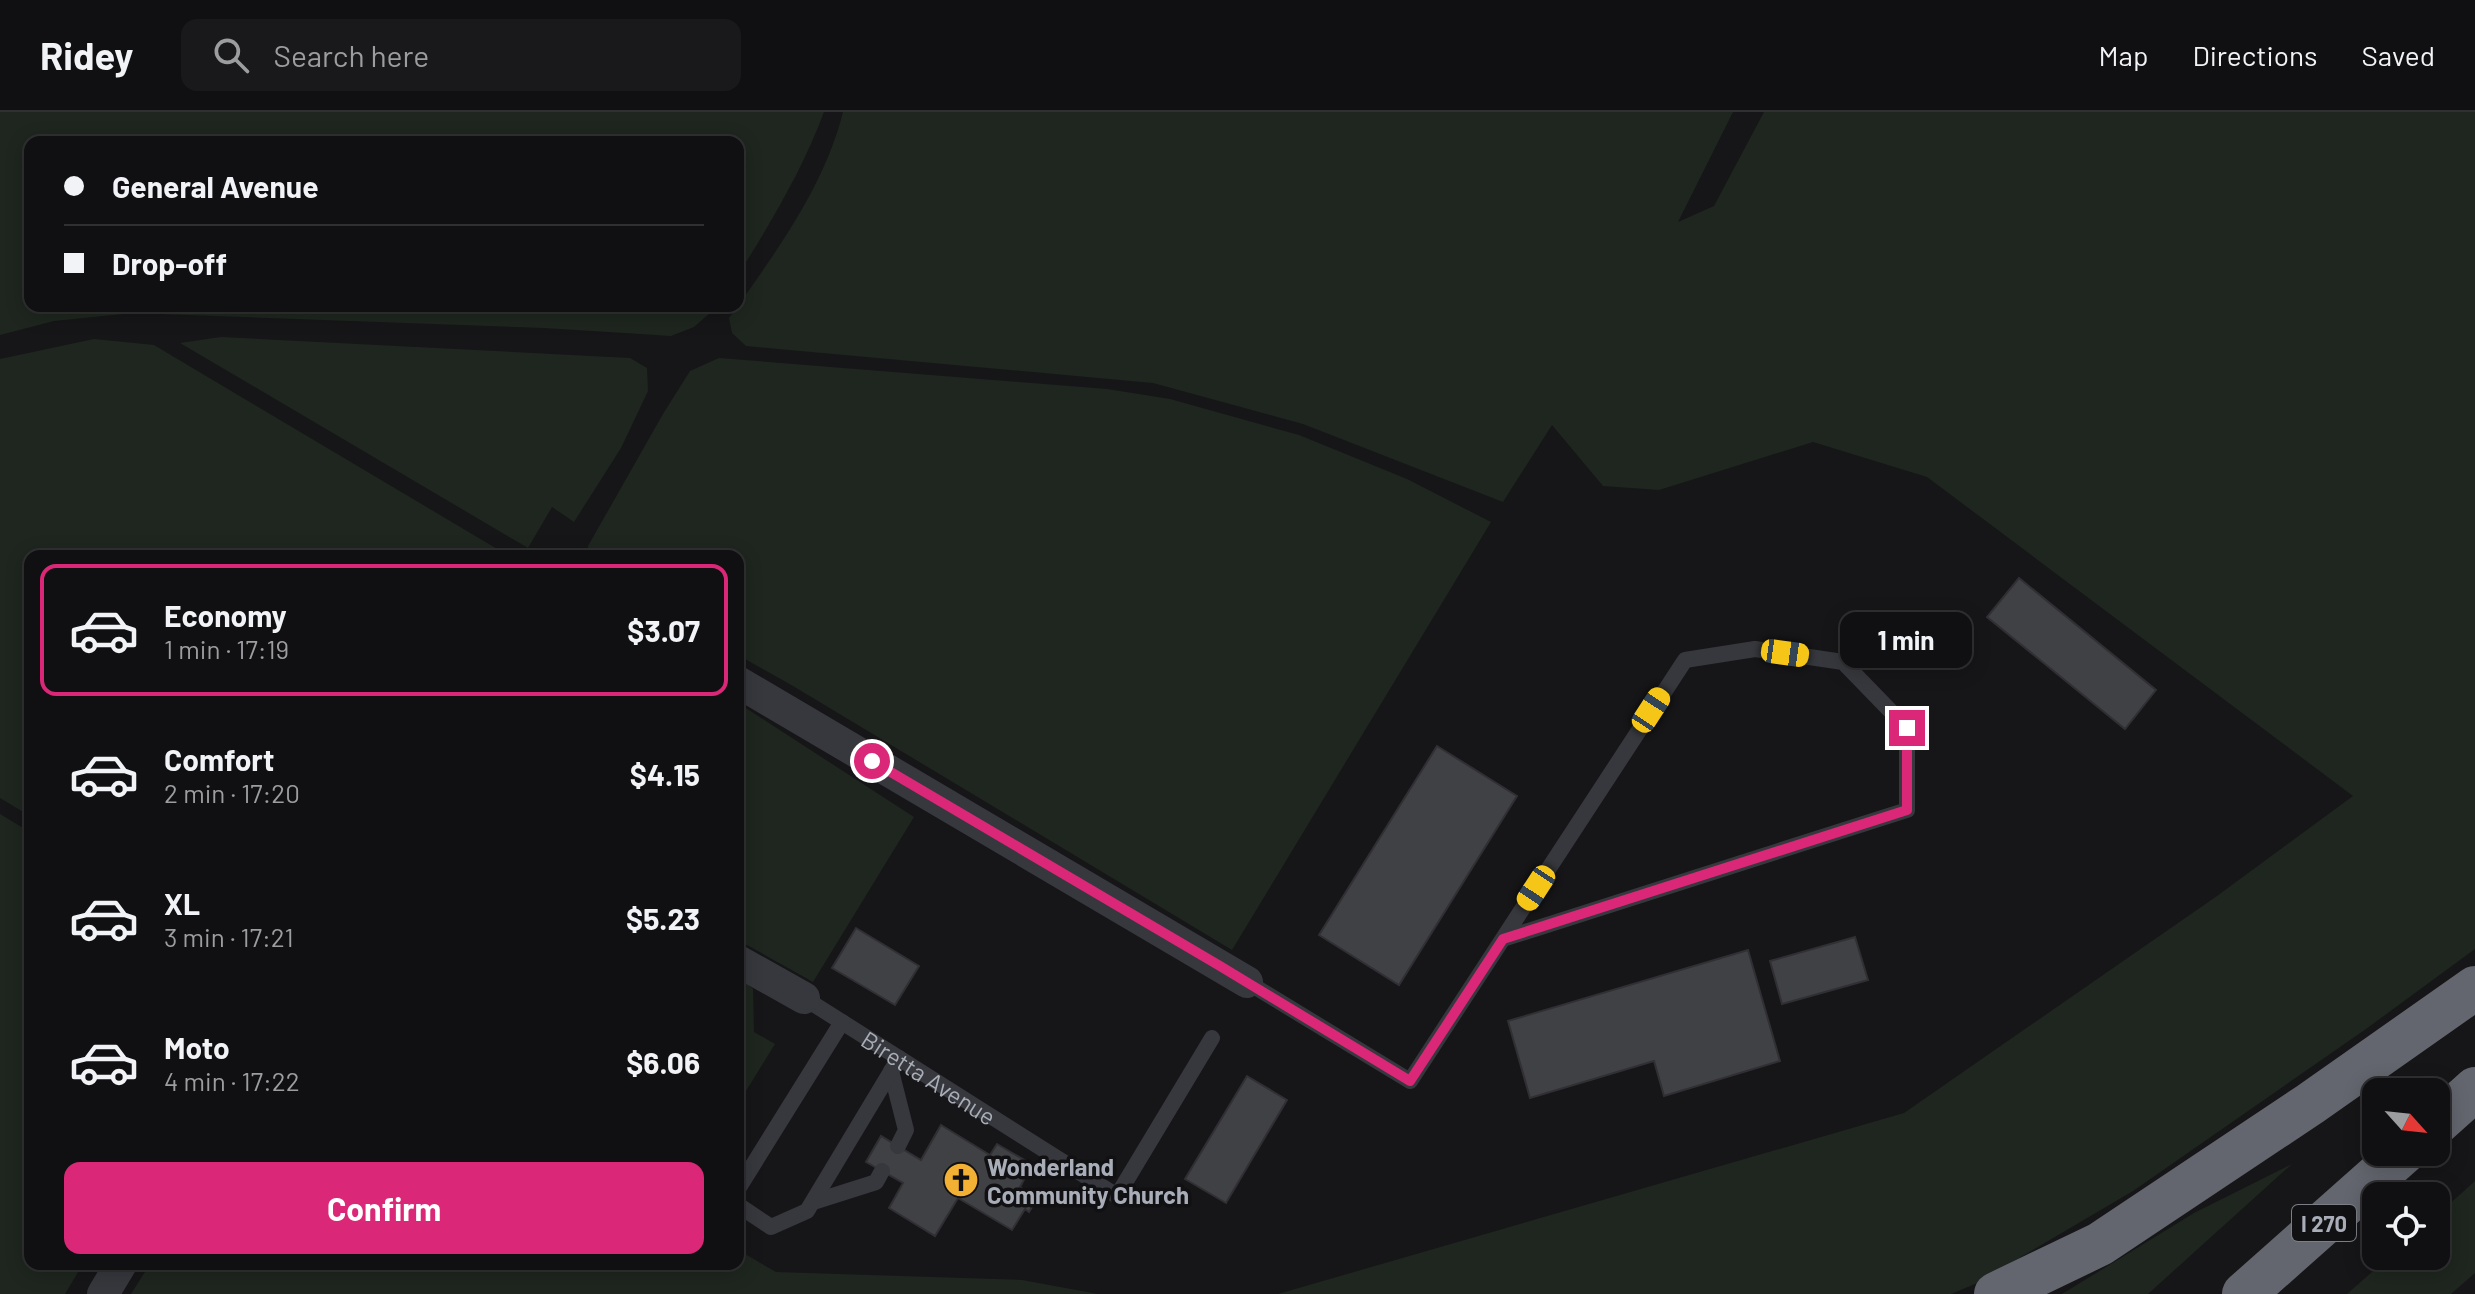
<!DOCTYPE html>
<meta charset="utf-8">
<style>
body{margin:0;font-family:Barlow,sans-serif;background:#19191b;color:#f1f3f6;height:100vh;display:flex;flex-direction:column;font-size:30px;white-space:nowrap}
*{box-sizing:border-box;margin:0}
p{font-size:26px;color:#9c9d9f}
.icon{flex:none;width:44px;height:44px;fill:none;stroke:currentColor;stroke-width:2;stroke-linecap:round;stroke-linejoin:round}
.map{position:relative;flex:1;overflow:hidden}
.drawer{position:absolute;left:24px;top:438px;width:720px;height:720px;display:flex;flex-direction:column;background:#101012;border-radius:16px;box-shadow:0 4px 20px #0003,0 0 0 2px #303032}
.drawer>*{flex:none}
.guide{position:absolute;left:24px;top:24px;width:720px;height:176px;border-radius:16px;box-shadow:0 4px 20px #0003,0 0 0 2px #303032;display:grid;align-content:center;height:176px;padding:0 40px;background:#101012}
.needle{width:52px;rotate:117deg}
.fabs{position:absolute;left:2362px;top:966px;display:grid;gap:16px}
.fabs a{display:grid;place-items:center;width:88px;height:88px;border-radius:16px;background:#101012;box-shadow:0 4px 20px #0003,0 0 0 2px #303032;font-size:40px}
.end{position:absolute;width:36px;height:36px;margin:-18px;border:10px solid #db2777;background:#fff;box-shadow:0 0 0 4px #fff}
.from{border-radius:50%}
.bubble{position:absolute;height:56px;border-radius:16px;background:#101012;box-shadow:0 4px 20px #0003,0 0 0 2px #303032;font-size:26px;font-weight:700;line-height:56px;text-align:center}
.car{position:absolute;width:24px;height:48px;margin:-24px -12px;border-radius:10px;box-shadow:0 0 6px 2px #0007;background:linear-gradient(#f5c518 24%,#345 0 40%,#f5c518 0 76%,#345 0 86%,#f5c518 0)}
.guide b{display:flex;align-items:center;gap:28px;height:76px;font-size:30px}
.guide b+b{border-top:2px solid #303032}
.guide i{width:20px;height:20px;background:#f1f3f6}
ul{padding:14px 0 0;list-style:none}
li{display:flex;align-items:center;gap:24px;height:132px;margin:0 16px 12px;padding:0 24px;border:4px solid transparent;border-radius:16px}
li div{flex:1}
li b{display:block;font-size:30px}
li em{font-style:normal;font-weight:700}
li.active{border-color:#db2777}
li>.icon{width:72px;height:72px;stroke-width:1.5}
.button{display:flex;gap:16px;margin-top:auto;padding:16px 40px}
.button a{flex:1;height:92px;border-radius:16px;background:#db2777;color:#fff;font-size:32px;font-weight:700;line-height:92px;text-align:center}
header{display:flex;align-items:center;gap:48px;box-sizing:border-box;height:112px;padding:0 40px;background:#101012;border-bottom:2px solid #303032}
header strong{font-size:38px}
nav{display:flex;gap:44px;margin-inline-start:auto;font-size:28px}
.search{width:560px;height:72px;background:#19191b;display:flex;align-items:center;gap:20px;box-sizing:border-box;padding:0 28px;border-radius:16px;color:#9c9d9f;font-size:30px}
.map>svg:first-child{display:block}
.green{fill:#1e261f}
.building{fill:#404145;stroke:#303034;stroke-width:2}
.lines{fill:none;stroke-linecap:round;stroke-linejoin:round}
.service{stroke:#37383d;stroke-width:16}
.minor{stroke:#37383d;stroke-width:32}
.motorway{stroke:#63666e;stroke-width:44}
.route{stroke:#db2777;stroke-width:10}
.labels{text-anchor:middle;dominant-baseline:central;stroke-width:7;stroke-linejoin:round;paint-order:stroke}
.shield{fill:#111113;stroke:#7b7e86;stroke-width:2}
.shield-label{font-size:22px;font-weight:bold;fill:#a8adb8}
.street-label{font-size:24px;fill:#a8adb8;stroke:#111113}
.poi-label{font-size:24px;font-weight:bold;fill:#a8adb8;stroke:#111113;text-anchor:start}
</style>
<header>
<strong>Ridey</strong>
<div class="search"><svg class="icon" aria-label="search" viewBox="0 0 24 24"><circle cx="10" cy="10" r="6"/><path d="M15 15l6 6"/></svg>Search here</div>
<nav><a>Map</a><a>Directions</a><a>Saved</a></nav>
</header>
<div class="map">
<svg width="2475" height="1182" viewBox="0 0 2475 1182">
<rect width="100%" height="100%" fill="#161618"/>
<!-- green -->
<path class="green" d="M0 0H824C803 57 770 112 738 163V30H30V194H718L694 215 671 224 544 216 133 201 54 209 0 223Z
M843 0H1733L1678 110 1714 94 1764 0H2475V837L2366 917 2133 1079 1975 1172 1951 1182H1278L1904 1001 2217 784 2353 684 1927 365 1813 330 1659 378 1603 374 1552 313 1503 390 1303 312 1153 271 746 234 732 221 729 206C774 143 824 76 843 0Z
M221 225 630 246 647 256 648 279 621 336 574 410 552 395 528 436 180 231Z
M94 227 154 233 509 444H30V704L0 686V247Z
M719 246 1107 277 1170 287 1299 323 1407 367 1491 410 1232 838 793 574 738 543V444H588V434L663 302 690 259Z
M738 591 914 705 813 870 738 828Z
M0 702 30 720V1152H83L65 1182H0Z
M738 862 753 877 754 920 775 932 738 992Z
M2292 1052 2148 1182H2062L2194 1101Z
M2475 1069V1161L2451 1182H2347L2390 1144H2436V1104Z
M738 1138 776 1160 1022 1168 1098 1182H131L150 1152H738Z"/>
<!-- building -->
<path class="building" d="M2019 466 2156 578 2125 617 1987 505Z
M1437 634 1517 684 1399 873 1319 823Z
M856 816 919 854 895 893 832 856Z
M1855 825 1868 868 1782 892 1770 849Z
M1748 838 1780 949 1664 984 1654 949 1530 986 1508 909Z
M1247 964 1287 988 1226 1091 1185 1067Z
M941 1013 990 1043 997 1032 1026 1049 1020 1061 1026 1064 1020 1075 1033 1083 1030 1087 1035 1090 1029 1100 1025 1097 1012 1118 958 1086 935 1124 889 1096 903 1071 866 1050 881 1024 921 1048Z"/>
<g class="lines">
<!-- service -->
<g class="service">
<path d="M1247 870 1410 969 1685 548 1755 537 1843 550 1907 616V698L1503 827"/>
<path id="s1" d="M804 886 1117 1084 1212 926"/>
<path d="M891 959 906 1018 898 1034"/>
<path d="M738 1077 842 910"/>
<path d="M813 1090 876 1070 882 1059"/>
<path d="M738 1093 771 1115 807 1099 899 946"/>
</g>
<!-- minor -->
<path class="minor" d="M738 570 1247 870
M738 849 804 886
M103 1182 121 1152"/>
<!-- motorway -->
<path class="motorway" d="M2436 1012 2475 977
M1996 1182 2100 1132 2310 992 2475 876
M2244 1182 2404 1040"/>
</g>
<g class="lines">
<!-- route -->
<path class="route" d="M872 649 1220 854 1410 969 1503 827 1907 698V616"/>
</g>
<!-- icons -->
<defs>
<symbol id="church-disc" viewBox="-11 -11 22 22"><circle r="9.5" fill="#f2b134" stroke="#111113"/><path d="M-1.2-6h2.4v3.5h3.3v2.4h-3.3V6h-2.4V-.1h-3.3v-2.4h3.3Z" fill="#111"/></symbol>
</defs>
<g fill-rule="evenodd">
<use href="#church-disc" x="941" y="1048" width="40" height="40"/>
</g>
<g class="labels">
<!-- shield labels -->
<rect class="shield" x="2292" y="1093" width="64" height="36" rx="6"/>
<g class="shield-label">
<text x="2324" y="1111">I 270</text>
</g>
<!-- street labels -->
<g class="street-label">
<text stroke="none"><textPath href="#s1" startOffset="148">Biretta Avenue</textPath></text>
</g>
<!-- poi labels -->
<g class="poi-label">
<text x="987" y="1054">Wonderland<tspan x="987" dy="28">Community Church</tspan></text>
</g>
</g>
</svg>
<div class="fabs">
<a><svg class="needle" viewBox="-14 -14 28 28"><path d="M0-13l5 13h-10z" fill="#e53935"/><path d="M0 13l5-13h-10z" fill="#9c9d9f"/></svg></a>
<a><svg class="icon" aria-label="locate" viewBox="0 0 24 24"><circle cx="12" cy="12" r="6"/><path d="M12 2v4M12 18v4M2 12h4M18 12h4"/></svg></a>
</div>
<i class="end from" style="left:872px;top:649px"></i>
<i class="end" style="left:1907px;top:616px"></i>
<div class="bubble" style="left:1840px;top:500px;width:132px">1 min</div>
<i class="car" style="left:1785px;top:541px;rotate:98deg"></i>
<i class="car" style="left:1651px;top:598px;rotate:33deg"></i>
<i class="car" style="left:1536px;top:776px;rotate:213deg"></i>
<div class="guide">
<b><i class="from"></i>General Avenue</b>
<b><i></i>Drop-off</b>
</div>
<section class="drawer">
<ul>
<li class="active"><svg class="icon" aria-label="car" viewBox="0 0 24 24"><path d="M5 17H2v-5l4-1 3-4h7l3 4 3 1v5h-3M9 17h6M6 11h13"/><circle cx="7" cy="17" r="2"/><circle cx="17" cy="17" r="2"/></svg><div><b>Economy</b><p>1 min · 17:19</p></div><em>$3.07</em></li>
<li><svg class="icon" aria-label="car" viewBox="0 0 24 24"><path d="M5 17H2v-5l4-1 3-4h7l3 4 3 1v5h-3M9 17h6M6 11h13"/><circle cx="7" cy="17" r="2"/><circle cx="17" cy="17" r="2"/></svg><div><b>Comfort</b><p>2 min · 17:20</p></div><em>$4.15</em></li>
<li><svg class="icon" aria-label="car" viewBox="0 0 24 24"><path d="M5 17H2v-5l4-1 3-4h7l3 4 3 1v5h-3M9 17h6M6 11h13"/><circle cx="7" cy="17" r="2"/><circle cx="17" cy="17" r="2"/></svg><div><b>XL</b><p>3 min · 17:21</p></div><em>$5.23</em></li>
<li><svg class="icon" aria-label="car" viewBox="0 0 24 24"><path d="M5 17H2v-5l4-1 3-4h7l3 4 3 1v5h-3M9 17h6M6 11h13"/><circle cx="7" cy="17" r="2"/><circle cx="17" cy="17" r="2"/></svg><div><b>Moto</b><p>4 min · 17:22</p></div><em>$6.06</em></li>
</ul>
<div class="button"><a>Confirm</a></div>
</section>
</div>
